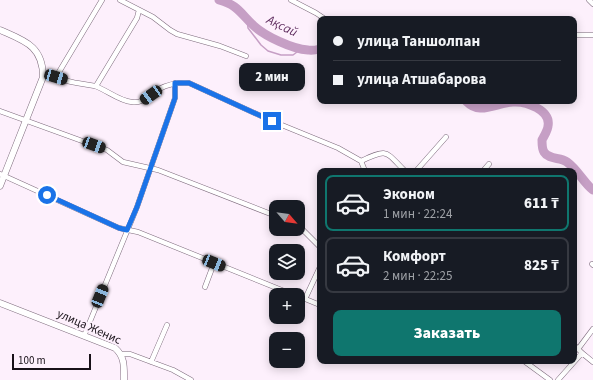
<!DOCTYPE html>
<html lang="ru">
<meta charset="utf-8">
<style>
body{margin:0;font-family:"Source Sans 3",sans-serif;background:#20242c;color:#f1f3f6;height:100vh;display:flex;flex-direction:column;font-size:15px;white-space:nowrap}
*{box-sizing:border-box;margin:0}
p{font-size:13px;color:#9ea1a6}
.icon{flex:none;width:22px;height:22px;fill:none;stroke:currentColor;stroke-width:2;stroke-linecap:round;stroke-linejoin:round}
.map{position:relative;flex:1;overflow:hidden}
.panel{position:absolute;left:317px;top:168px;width:260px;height:196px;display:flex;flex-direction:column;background:#171b24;border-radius:8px;box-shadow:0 2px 10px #0003}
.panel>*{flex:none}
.hud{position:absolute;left:317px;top:16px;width:260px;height:88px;border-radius:8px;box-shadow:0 2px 10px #0003;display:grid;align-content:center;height:88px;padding:0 16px;background:#171b24}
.needle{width:26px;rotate:118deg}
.fabs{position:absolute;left:269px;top:200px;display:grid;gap:8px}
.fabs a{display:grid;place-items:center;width:36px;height:36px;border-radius:8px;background:#171b24;box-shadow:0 2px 10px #0003;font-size:20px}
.scale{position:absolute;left:12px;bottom:10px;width:79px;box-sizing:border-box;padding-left:4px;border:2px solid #181118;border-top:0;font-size:11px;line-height:14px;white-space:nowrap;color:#181118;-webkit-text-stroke:3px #fdf0fc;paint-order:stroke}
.end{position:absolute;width:18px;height:18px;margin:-9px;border:5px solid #1a73e8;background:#fff;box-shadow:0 0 0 2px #fff}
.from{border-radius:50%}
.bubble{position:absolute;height:28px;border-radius:8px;background:#171b24;box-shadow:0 2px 10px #0003;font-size:13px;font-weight:800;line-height:28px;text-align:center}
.car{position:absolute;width:12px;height:24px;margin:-12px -6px;border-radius:5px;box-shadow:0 0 3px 1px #0007;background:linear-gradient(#222 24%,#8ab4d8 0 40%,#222 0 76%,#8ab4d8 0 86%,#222 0)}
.hud b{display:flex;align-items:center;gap:14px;height:38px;font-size:15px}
.hud b+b{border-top:1px solid #363941}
.hud i{width:10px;height:10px;background:#f1f3f6}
ul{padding:7px 0 0;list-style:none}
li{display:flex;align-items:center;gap:12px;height:56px;margin:0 8px 6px;padding:0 8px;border:2px solid #363941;border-radius:8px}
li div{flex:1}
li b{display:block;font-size:15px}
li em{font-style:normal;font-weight:800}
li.active{border-color:#0f766e}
li>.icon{width:36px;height:36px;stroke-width:1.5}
.button{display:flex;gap:8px;margin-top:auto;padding:8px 16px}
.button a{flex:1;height:46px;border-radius:8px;background:#0f766e;color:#fff;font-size:16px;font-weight:800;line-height:46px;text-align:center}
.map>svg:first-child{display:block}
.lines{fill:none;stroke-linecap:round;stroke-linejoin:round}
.stream{stroke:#c69fc5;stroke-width:1.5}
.river{stroke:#c69fc5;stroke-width:9}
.minor-casing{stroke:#7e6b7d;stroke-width:5.5}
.secondary-casing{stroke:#7e6b7d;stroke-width:7}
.minor{stroke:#fff;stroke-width:4.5}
.secondary{stroke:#fff;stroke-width:6}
.route{stroke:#1a73e8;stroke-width:5}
.labels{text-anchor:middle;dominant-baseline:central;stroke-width:4;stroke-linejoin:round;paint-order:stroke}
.street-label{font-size:12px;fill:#181118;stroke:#fdf0fc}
.water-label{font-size:13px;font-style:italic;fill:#602f60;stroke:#fdf0fc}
</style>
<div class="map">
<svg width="593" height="380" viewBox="0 0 593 380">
<rect width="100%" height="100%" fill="#fdf0fc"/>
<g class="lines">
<!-- stream -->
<path class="stream" d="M247 19 248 28 261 45 268 51 281 55H293L301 49"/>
<!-- river -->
<path class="river" d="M219 0C238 5 240 13 254 26 265 36 292 49 308 50 312 51 316 50 320 49
M466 101C470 105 474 108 480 108 489 109 503 102 513 102 526 101 551 110 548 126 548 130 544 136 542 140 542 144 542 149 544 152 549 160 560 157 567 162 578 170 583 182 593 190"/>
<defs>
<path id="minor" d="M120 0 153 17 170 30 177 34 220 46 246 56
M291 0 316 13 325 19
M589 0 593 4
M574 35H593
M43 77C55 77 65 81 77 83 83 84 89 85 95 86 107 90 119 101 132 102 143 104 150 94 159 89 169 84 178 82 189 83L272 121 338 148 361 161C388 148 385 151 405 171
M56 77 102 0
M96 86 137 18 139 10
M0 111 107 150 123 162 158 170 276 216
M361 161 365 171
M416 171 446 137
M483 171 489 164
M0 174 119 228 138 232 294 295
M298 225 320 247
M592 264 593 265
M205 287 214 263
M298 296 320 305
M305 299 320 267
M84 336 137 207 175 98V83
M574 345 582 353 593 362
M578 349 593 329
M121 354H130L173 370 191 380
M524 361 550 380
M151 362 167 325
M558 380 582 353"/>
<path id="secondary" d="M0 30C25 41 43 46 43 77L0 186
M0 303 115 348C125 357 124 367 124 380"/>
</defs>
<!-- minor casing -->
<use href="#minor" class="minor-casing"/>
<!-- secondary casing -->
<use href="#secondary" class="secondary-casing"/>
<!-- minor -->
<use href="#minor" class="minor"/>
<!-- secondary -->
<use href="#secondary" class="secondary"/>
</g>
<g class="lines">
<!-- route -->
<path class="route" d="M47 195 119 228 127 230 137 207 175 98V83H189L272 121"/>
</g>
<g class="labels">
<!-- street labels -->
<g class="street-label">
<text transform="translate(89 327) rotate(24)">улица Женис</text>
</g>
<!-- water labels -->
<g class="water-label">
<text transform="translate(282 26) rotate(26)">Ақсай</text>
</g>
</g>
</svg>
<div class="fabs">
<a><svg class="needle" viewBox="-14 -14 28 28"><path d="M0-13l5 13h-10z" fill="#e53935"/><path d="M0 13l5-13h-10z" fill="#9ea1a6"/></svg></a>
<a><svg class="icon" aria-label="layers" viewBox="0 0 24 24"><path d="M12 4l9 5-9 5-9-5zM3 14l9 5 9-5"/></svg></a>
<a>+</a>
<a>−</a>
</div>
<div class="scale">100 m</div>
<i class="end from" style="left:47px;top:195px"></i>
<i class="end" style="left:272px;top:121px"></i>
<div class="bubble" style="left:239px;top:63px;width:66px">2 мин</div>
<i class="car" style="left:56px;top:77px;rotate:106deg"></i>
<i class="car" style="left:151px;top:95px;rotate:235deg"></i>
<i class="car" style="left:94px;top:145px;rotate:110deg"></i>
<i class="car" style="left:214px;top:263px;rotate:112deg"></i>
<i class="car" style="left:100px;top:296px;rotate:22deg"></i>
<div class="hud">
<b><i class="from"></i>улица Таншолпан</b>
<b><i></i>улица Атшабарова</b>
</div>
<section class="panel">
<ul>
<li class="active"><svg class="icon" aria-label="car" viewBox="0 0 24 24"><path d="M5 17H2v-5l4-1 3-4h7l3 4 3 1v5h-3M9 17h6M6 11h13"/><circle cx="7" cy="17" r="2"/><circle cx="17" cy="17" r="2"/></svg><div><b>Эконом</b><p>1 мин · 22:24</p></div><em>611 ₸</em></li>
<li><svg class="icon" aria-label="car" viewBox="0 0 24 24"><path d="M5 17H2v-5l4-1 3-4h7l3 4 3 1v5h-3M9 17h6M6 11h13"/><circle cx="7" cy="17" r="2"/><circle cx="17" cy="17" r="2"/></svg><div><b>Комфорт</b><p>2 мин · 22:25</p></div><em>825 ₸</em></li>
</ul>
<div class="button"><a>Заказать</a></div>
</section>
</div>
